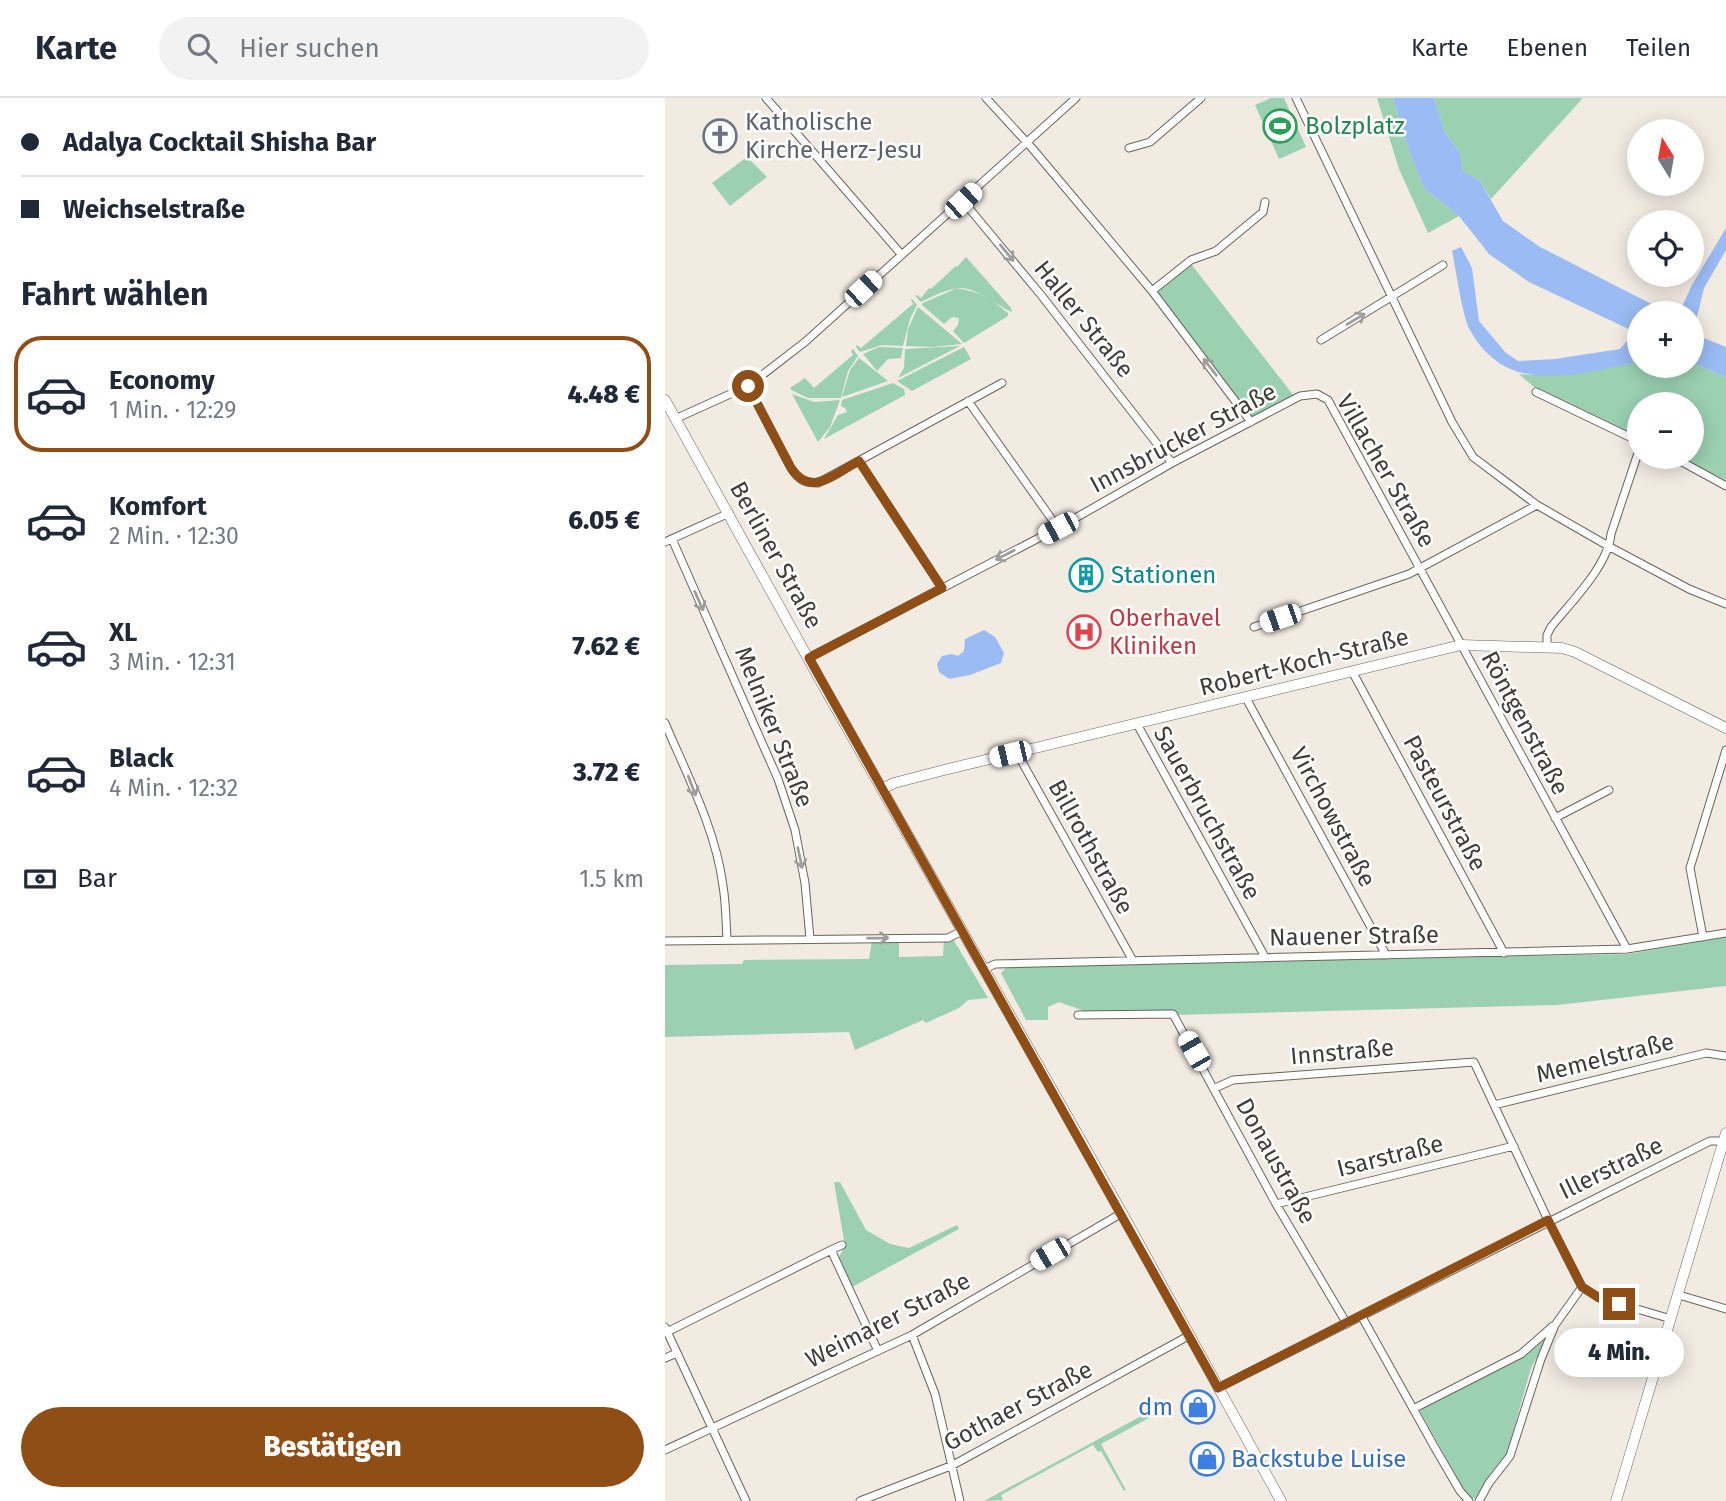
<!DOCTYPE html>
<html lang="de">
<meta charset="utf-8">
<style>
body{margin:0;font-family:"Fira Sans",sans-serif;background:#f2f2f3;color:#1f2937;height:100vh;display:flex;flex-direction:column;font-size:26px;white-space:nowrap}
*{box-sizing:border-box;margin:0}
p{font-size:23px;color:#747a83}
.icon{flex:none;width:38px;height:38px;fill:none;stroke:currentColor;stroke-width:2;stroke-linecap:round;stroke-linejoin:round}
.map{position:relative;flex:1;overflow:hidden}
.side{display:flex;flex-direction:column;background:#fff;width:665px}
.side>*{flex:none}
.guide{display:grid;align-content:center;height:154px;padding:0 21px;background:#fff}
.needle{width:46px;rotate:349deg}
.fabs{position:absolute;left:962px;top:21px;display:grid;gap:14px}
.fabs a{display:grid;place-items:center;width:77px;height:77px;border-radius:50%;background:#fff;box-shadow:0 4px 18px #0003;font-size:35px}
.end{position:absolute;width:32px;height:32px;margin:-16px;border:9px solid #8e4e16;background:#fff;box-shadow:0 0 0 4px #fff}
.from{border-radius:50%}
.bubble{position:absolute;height:49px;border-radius:24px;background:#fff;box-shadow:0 4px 18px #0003;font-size:23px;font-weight:800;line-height:49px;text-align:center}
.car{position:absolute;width:21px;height:42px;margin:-21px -10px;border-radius:9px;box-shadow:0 0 5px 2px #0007;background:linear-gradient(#fff 24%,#345 0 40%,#fff 0 76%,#345 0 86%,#fff 0)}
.guide b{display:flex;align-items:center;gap:24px;height:66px;font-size:26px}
.guide b+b{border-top:2px solid #e0e1e3}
.guide i{width:18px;height:18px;background:#1f2937}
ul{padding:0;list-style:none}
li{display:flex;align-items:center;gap:21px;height:116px;margin:0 14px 10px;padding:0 7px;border:4px solid transparent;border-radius:28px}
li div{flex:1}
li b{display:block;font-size:26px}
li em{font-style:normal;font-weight:800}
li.current{border-color:#8e4e16}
li>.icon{width:63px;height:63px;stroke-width:1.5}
h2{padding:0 21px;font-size:32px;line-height:84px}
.pay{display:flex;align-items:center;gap:18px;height:77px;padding:0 21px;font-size:26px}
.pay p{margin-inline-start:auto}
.cta{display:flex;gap:14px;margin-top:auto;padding:14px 21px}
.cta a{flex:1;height:80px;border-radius:42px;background:#8e4e16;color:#fff;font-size:28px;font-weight:800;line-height:80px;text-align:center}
header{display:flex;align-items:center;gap:42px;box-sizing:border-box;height:98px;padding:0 35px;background:#fff;border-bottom:2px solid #e0e1e3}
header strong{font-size:33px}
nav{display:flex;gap:38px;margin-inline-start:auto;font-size:24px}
.search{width:490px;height:63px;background:#f2f2f3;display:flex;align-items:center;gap:18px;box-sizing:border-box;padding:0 24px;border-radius:38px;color:#747a83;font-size:26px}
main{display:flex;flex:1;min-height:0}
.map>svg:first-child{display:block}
.green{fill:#9bd0b1}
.water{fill:#9abbf3}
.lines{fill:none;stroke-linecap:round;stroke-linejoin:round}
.street-casing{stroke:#69645c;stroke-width:9}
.secondary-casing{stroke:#69645c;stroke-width:11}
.street{stroke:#fff;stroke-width:7}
.secondary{stroke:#fff;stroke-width:10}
.oneway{stroke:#9f9e9c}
.route{stroke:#8e4e16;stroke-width:9}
.labels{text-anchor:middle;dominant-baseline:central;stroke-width:5;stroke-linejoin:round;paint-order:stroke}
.worship-label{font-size:24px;fill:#5b616d;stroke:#fff;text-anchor:start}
.leisure-label{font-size:24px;fill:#27864d;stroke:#fff;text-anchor:start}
.street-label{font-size:24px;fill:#3f3d39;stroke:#fff}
.culture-label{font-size:24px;fill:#0d838f;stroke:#fff;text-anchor:start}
.health-label{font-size:24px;fill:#be3a42;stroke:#fff;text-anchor:start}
.shop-label{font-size:24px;fill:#366cbe;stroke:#fff;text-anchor:end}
</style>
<header>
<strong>Karte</strong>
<div class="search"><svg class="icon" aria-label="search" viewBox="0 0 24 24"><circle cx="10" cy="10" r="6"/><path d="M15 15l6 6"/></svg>Hier suchen</div>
<nav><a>Karte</a><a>Ebenen</a><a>Teilen</a></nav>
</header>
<main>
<section class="side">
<div class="guide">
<b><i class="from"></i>Adalya Cocktail Shisha Bar</b>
<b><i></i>Weichselstraße</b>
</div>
<h2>Fahrt wählen</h2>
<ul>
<li class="current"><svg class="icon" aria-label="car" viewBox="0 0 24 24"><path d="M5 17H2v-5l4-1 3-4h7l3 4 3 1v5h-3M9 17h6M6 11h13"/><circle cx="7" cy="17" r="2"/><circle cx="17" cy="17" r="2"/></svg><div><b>Economy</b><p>1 Min. · 12:29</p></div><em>4.48 €</em></li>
<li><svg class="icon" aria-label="car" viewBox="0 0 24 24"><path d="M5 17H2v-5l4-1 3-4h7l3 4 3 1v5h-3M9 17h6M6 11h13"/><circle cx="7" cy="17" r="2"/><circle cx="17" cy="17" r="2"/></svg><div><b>Komfort</b><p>2 Min. · 12:30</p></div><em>6.05 €</em></li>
<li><svg class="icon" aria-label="car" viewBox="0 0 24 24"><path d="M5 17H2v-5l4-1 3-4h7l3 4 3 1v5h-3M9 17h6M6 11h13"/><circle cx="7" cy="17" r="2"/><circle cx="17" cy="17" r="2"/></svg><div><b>XL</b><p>3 Min. · 12:31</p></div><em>7.62 €</em></li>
<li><svg class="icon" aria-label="car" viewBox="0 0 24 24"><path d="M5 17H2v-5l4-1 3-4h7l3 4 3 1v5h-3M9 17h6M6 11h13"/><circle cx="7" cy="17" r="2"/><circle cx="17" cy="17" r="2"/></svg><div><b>Black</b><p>4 Min. · 12:32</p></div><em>3.72 €</em></li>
</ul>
<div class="pay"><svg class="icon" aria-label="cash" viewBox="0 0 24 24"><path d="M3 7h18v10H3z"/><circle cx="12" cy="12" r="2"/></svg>Bar<p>1.5 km</p></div>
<div class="cta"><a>Bestätigen</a></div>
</section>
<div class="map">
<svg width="1061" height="1403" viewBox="0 0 1061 1403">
<rect width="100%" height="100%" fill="#f1ebe2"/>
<!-- green -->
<path class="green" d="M606 0H619L641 49 614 61 590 7Z
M712 0H728L746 58 759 90 794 118 763 135 734 71Z
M769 0H918L826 101 815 83 798 75 795 55 779 33Z
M82 59 102 79 65 108 47 85Z
M301 159 346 210 347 214C304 193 307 178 256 204L250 198 252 197 256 200 264 190 266 191 291 168 292 169Z
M526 166 629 298 587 320 492 193Z
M290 191C310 190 328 203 343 215V218L299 245 288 233 293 227 294 220 287 219 279 226 257 207 258 205Z
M247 201 252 207 245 221 238 248 217 247 195 254 191 249 192 247 196 250 248 206 246 202Z
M253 209 297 246 268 249 241 248 243 231Z
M295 248 233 280 239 270 240 251Z
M214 249 238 250 236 260 223 261 212 273 198 256Z
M299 249 306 261 247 293 232 283Z
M188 251 193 258 183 273 176 300H143L126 292 125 290 140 280 149 290 188 257 186 253Z
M194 260 223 283 177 299 185 272Z
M975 264V268H1027V265L1061 279V382L1013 359H1027V306H975V340L878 297 854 276C895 280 934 271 975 264Z
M228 285 239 291 240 297 159 341 173 317 182 314 180 310 176 308 177 302Z
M127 296 149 304 175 302 165 329 153 344Z
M1061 839V888L892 907 430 919C421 912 406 909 394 904L383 909V922H361L336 875 341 870 354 868 963 856Z
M288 841 323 900 303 902 294 910 261 925 258 922 190 952 184 934 0 939V867L77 866 79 862 204 861 207 843 234 842V859L278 858 279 842Z
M169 1084H175L201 1132 225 1146 244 1150 292 1127 294 1131 187 1189 174 1159 180 1148Z
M883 1239 866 1270 841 1359 810 1400 804 1401 755 1313 760 1308 857 1260Z
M491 1310 493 1315 436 1346 461 1392 459 1393 436 1353 433 1354 428 1347 336 1397 338 1402 319 1403Z"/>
<!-- water -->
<path class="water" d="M728 0H769L779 33 795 55 798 74 815 83 838 123 875 149 1004 215H975V264C913 275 843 301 805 232 797 218 791 171 787 153L796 149 807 170 814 223 841 255 853 263 890 261 955 251 970 234 864 184 824 156 794 118 759 90 746 58Z
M1061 130V152L1039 190 1032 219 1034 238 1061 249V279L1027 265V215H1014L1027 187Z
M319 532 330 539 339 555 336 565 305 577 284 581 274 574 272 566 277 558 286 556 293 558 299 553 300 541Z"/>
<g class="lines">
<defs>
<path id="street" d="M101 0 236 156
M321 0 367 50 487 193 586 324
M631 0 787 324 808 359 872 407 945 449 1024 491 1061 506
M464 50 485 44 536 0
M298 103 376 197 507 365
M487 193 526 162 551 153 598 114 600 104
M656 242 778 167
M83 288 126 370C134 382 139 385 153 385L337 285
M871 294 975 344
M303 303 393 430
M10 321 83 288 140 244 411 0
M1008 359 1061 388
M194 363 277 490
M7 441 113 681 130 732 140 785 145 841
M0 444 64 415
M589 529 744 476 872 407
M882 548V537L886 529C906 504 943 468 946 436L975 349
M143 560 393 430 507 365 635 298 652 296 663 302 962 851
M687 573 839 855
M581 600 721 857
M0 625C22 677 51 732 58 788 61 806 61 824 62 842
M472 626 600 859
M352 655 467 861
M890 720 944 692
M1038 839 1025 770 1061 652
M0 843 283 840 297 833
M319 871 330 866 962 851 1061 835
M413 917 508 916 611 1106 682 1226
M550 990 568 982 809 964 883 1122 917 1189 935 1200 1006 1221
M829 1007 1041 955 1061 958
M611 1106 849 1048
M177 1147 166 1152 213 1253
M1014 1197 1061 1211
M697 1219 770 1350 795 1393 804 1403
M0 1229 81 1403
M2 1234 166 1152
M247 1237 270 1296 295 1403
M0 1260 12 1255
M553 1290 1045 1043H1058
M748 1311 856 1256 888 1228
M0 1352 247 1237 457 1115
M195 1403 288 1367 525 1237
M814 1403 824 1385 845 1358 876 1261 890 1227 917 1189"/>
<path id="secondary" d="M0 302 159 589 457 1115 616 1403
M217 691 229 685 279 672 796 547 897 550 910 554 1061 630
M951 1403 1061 1035"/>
</defs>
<!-- street casing -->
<use href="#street" class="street-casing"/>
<!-- secondary casing -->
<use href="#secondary" class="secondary-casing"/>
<!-- street -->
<use href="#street" class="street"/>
<!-- secondary -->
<use href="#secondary" class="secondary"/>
</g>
<!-- one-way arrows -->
<defs><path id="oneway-shaft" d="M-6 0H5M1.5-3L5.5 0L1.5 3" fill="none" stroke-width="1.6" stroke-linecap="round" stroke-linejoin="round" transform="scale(1.75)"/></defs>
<g class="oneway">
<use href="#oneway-shaft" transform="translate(342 155) rotate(51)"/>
<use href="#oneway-shaft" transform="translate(691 221) rotate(-31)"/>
<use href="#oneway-shaft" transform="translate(545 269) rotate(-128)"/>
<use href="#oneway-shaft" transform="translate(340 457) rotate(153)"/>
<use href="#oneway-shaft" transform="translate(34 503) rotate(66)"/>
<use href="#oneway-shaft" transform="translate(27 688) rotate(69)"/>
<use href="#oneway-shaft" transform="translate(135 760) rotate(78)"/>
<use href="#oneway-shaft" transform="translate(213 840) rotate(-1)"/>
</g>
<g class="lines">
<!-- route -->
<path class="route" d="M83 288 126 370C146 400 169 376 194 363L277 490 144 560 553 1290 883 1122 917 1189 934 1200 954 1206"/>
</g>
<!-- icons -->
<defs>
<symbol id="stadium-ring" viewBox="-11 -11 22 22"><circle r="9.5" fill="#fff" stroke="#2e9e5b" stroke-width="1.5"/><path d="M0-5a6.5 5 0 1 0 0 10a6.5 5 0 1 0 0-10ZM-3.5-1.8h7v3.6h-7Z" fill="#2e9e5b"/></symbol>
<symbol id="church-ring" viewBox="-11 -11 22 22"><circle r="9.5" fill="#fff" stroke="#6b7280" stroke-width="1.5"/><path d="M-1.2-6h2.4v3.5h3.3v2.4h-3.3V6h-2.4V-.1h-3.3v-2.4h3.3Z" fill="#6b7280"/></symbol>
<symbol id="building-ring" viewBox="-11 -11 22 22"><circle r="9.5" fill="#fff" stroke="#0f9aa8" stroke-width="1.5"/><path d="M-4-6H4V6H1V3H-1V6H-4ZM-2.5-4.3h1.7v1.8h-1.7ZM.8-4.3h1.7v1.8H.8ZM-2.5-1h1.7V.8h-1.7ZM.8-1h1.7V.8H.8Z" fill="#0f9aa8"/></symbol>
<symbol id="hospital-ring" viewBox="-11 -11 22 22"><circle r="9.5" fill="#fff" stroke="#e0444e" stroke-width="1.5"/><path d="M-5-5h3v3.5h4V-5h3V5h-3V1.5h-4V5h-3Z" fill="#e0444e"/></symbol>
<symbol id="shop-ring" viewBox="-11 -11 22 22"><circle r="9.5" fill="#fff" stroke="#3f7fe0" stroke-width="1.5"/><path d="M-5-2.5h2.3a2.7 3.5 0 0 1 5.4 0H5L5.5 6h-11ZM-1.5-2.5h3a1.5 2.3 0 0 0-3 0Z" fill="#3f7fe0"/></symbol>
</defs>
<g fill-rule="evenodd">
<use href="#stadium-ring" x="596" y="9" width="38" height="38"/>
<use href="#church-ring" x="36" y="19" width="38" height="38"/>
<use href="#building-ring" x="402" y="458" width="38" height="38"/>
<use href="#hospital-ring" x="400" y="515" width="38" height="38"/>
<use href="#shop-ring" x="514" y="1290" width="38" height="38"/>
<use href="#shop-ring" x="523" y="1342" width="38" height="38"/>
</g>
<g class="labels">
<!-- worship labels -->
<g class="worship-label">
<text x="80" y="24">Katholische<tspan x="80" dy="28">Kirche Herz-Jesu</tspan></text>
</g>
<!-- leisure labels -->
<g class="leisure-label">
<text x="640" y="28">Bolzplatz</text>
</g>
<!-- street labels -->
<g class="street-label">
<text transform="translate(419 221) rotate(51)">Haller Straße</text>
<text transform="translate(518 340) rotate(-28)">Innsbrucker Straße</text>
<text transform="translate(721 373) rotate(60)">Villacher Straße</text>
<text transform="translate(111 457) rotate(61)">Berliner Straße</text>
<text transform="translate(639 564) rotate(-14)">Robert-Koch-Straße</text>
<text transform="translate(860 625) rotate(62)">Röntgenstraße</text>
<text transform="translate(109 629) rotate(68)">Melniker Straße</text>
<text transform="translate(780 705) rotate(62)">Pasteurstraße</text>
<text transform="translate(542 715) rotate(61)">Sauerbruchstraße</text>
<text transform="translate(668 719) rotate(62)">Virchowstraße</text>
<text transform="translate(426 749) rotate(61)">Billrothstraße</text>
<text transform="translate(689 838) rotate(-1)">Nauener Straße</text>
<text transform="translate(677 954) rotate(-5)">Innstraße</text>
<text transform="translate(940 960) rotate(-14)">Memelstraße</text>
<text transform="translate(725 1058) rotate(-14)">Isarstraße</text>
<text transform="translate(611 1063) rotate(61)">Donaustraße</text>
<text transform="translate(946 1070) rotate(-26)">Illerstraße</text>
<text transform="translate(223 1222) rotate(-27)">Weimarer Straße</text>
<text transform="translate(353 1308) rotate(-28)">Gothaer Straße</text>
</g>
<!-- culture labels -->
<g class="culture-label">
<text x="446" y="477">Stationen</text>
</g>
<!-- health labels -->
<g class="health-label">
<text x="444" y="520">Oberhavel<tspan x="444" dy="28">Kliniken</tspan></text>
</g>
<!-- shop labels -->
<g class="shop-label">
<text x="508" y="1309">dm</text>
<text x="566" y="1361" text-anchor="start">Backstube Luise</text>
</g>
</g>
</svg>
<div class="fabs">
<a><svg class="needle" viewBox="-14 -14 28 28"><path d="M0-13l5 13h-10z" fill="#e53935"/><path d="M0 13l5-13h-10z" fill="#747a83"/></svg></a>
<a><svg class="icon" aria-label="locate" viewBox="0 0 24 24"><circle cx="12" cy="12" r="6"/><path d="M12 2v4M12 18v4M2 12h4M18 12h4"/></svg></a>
<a>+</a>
<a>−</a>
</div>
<i class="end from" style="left:83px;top:288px"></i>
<i class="end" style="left:954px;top:1206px"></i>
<div class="bubble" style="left:889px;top:1230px;width:130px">4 Min.</div>
<i class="car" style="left:298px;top:103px;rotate:47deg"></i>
<i class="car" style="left:198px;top:191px;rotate:47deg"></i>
<i class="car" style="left:393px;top:430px;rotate:242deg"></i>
<i class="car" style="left:615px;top:520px;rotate:251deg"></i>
<i class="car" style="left:345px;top:656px;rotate:257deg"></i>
<i class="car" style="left:529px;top:953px;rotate:330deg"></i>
<i class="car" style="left:385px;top:1156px;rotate:240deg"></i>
</div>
</main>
